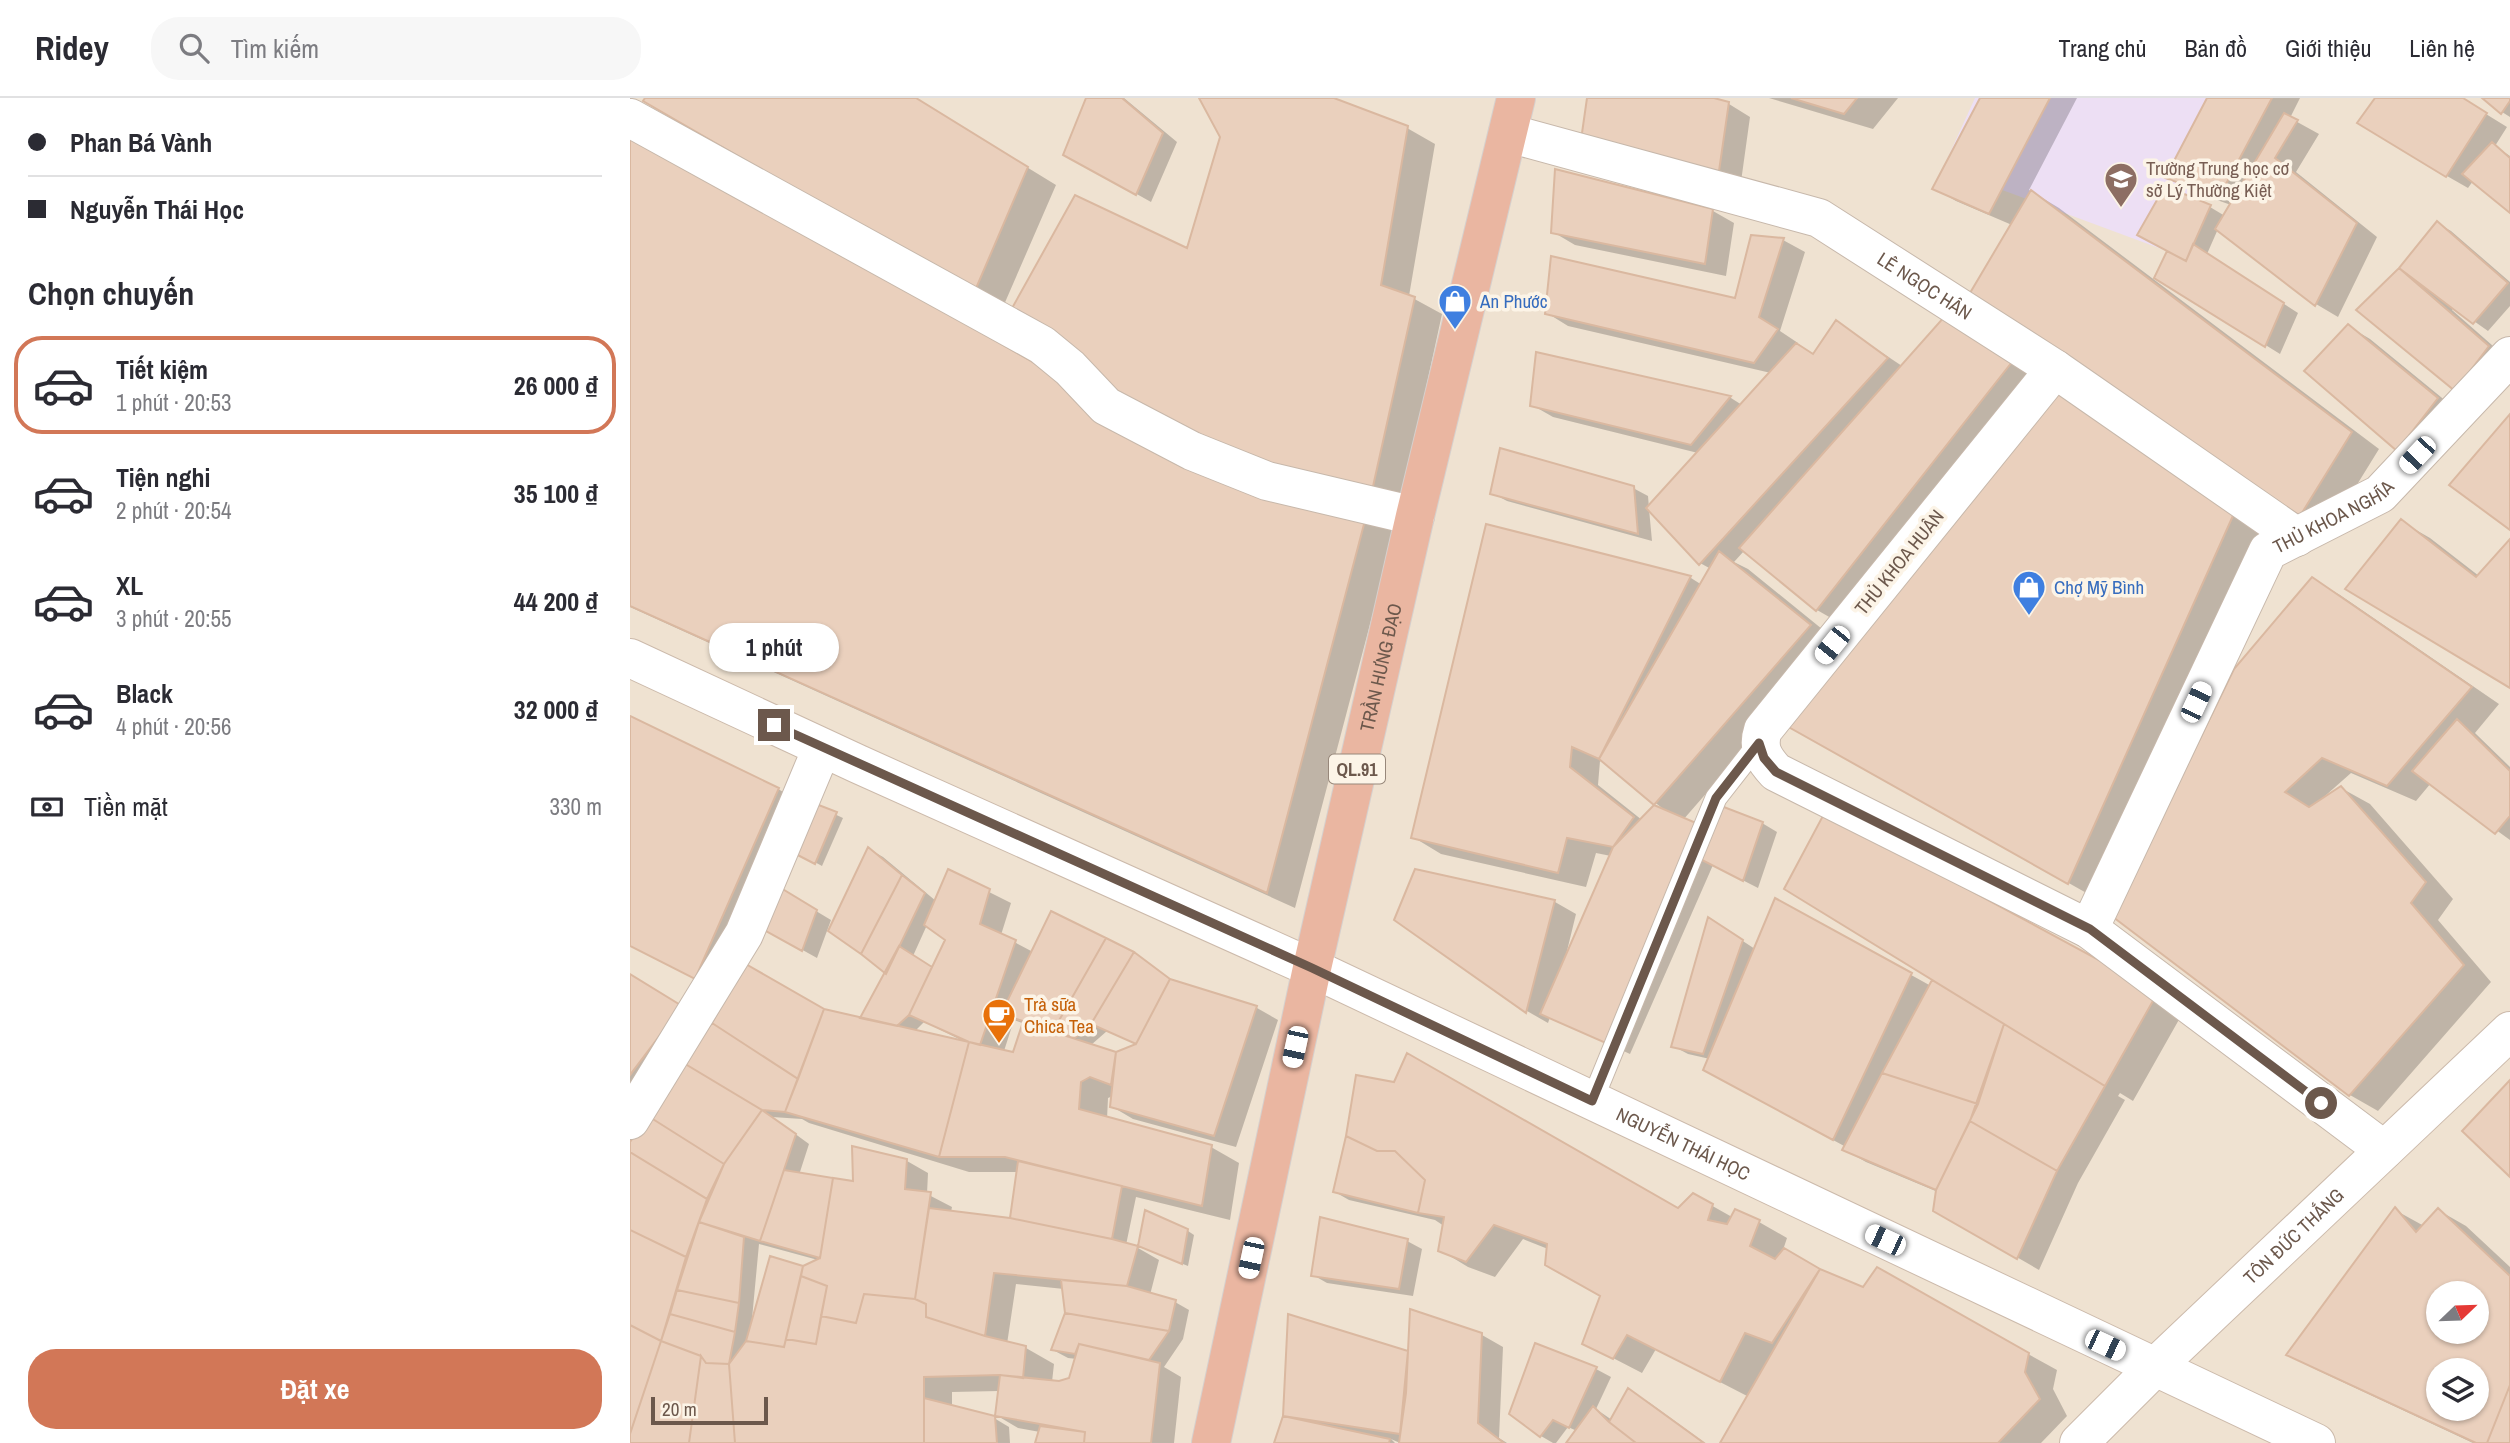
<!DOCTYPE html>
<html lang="vi">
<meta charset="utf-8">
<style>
body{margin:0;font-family:"Archivo Narrow",sans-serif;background:#f7f7f7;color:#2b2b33;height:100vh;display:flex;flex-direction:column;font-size:26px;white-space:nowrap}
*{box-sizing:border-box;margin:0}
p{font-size:23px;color:#7c7c81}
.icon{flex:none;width:38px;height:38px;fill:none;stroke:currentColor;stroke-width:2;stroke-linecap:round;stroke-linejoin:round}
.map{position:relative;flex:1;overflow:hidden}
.panel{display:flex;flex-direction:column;background:#fff;width:630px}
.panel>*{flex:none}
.hud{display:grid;align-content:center;height:154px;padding:0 28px;background:#fff}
.needle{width:46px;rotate:67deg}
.tools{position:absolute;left:1796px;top:1183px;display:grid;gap:14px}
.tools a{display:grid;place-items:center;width:63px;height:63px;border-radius:50%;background:#fff;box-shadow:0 2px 5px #0004;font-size:35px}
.scale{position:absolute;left:21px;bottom:18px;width:117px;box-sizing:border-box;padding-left:7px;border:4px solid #6c584c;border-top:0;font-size:19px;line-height:24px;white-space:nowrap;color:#6c584c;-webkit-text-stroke:5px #fcf4e7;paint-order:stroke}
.end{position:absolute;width:32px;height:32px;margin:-16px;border:9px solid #6c584c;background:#fff;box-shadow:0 0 0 4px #fff}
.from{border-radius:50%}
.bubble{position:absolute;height:49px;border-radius:24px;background:#fff;box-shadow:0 2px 5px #0004;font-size:23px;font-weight:700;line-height:49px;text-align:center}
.car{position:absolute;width:21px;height:42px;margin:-21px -10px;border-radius:9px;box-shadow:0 0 5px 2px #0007;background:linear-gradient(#fff 24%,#345 0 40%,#fff 0 76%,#345 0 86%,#fff 0)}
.hud b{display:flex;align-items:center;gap:24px;height:66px;font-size:26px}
.hud b+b{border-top:2px solid #e1e1e2}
.hud i{width:18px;height:18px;background:#2b2b33}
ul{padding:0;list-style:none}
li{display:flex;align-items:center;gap:21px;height:98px;margin:0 14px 10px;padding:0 14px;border:4px solid transparent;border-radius:28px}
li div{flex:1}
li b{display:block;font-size:26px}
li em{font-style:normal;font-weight:700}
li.active{border-color:#d27757}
li>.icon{width:63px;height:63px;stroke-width:1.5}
h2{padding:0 28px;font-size:32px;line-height:84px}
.pay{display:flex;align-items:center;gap:18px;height:77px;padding:0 28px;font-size:26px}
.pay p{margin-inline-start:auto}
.primary-button{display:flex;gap:14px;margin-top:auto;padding:14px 28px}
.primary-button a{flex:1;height:80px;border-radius:28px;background:#d27757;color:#fff;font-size:28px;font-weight:700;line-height:80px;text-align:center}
header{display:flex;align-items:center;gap:42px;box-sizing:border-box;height:98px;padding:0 35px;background:#fff;border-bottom:2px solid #e1e1e2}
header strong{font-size:33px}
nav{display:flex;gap:38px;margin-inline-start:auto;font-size:24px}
.search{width:490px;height:63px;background:#f7f7f7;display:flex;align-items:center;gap:18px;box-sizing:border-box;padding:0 24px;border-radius:28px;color:#7c7c81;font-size:26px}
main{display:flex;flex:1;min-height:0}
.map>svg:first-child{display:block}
.residential{fill:#efe2d1;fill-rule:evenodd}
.education{fill:#eddff4}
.shadow{fill:#0003;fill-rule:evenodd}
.building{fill:#ead0bd;stroke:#dab8a0;stroke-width:2;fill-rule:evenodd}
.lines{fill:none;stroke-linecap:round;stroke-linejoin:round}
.lane-casing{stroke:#c7b8ab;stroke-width:23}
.street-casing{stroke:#c7b8ab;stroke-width:40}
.secondary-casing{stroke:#ccbaab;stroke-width:40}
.highway-casing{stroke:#d6d0cd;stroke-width:40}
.lane{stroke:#fff;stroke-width:21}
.street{stroke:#fff;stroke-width:38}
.secondary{stroke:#fff;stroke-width:38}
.highway{stroke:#eab6a1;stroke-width:38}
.route{stroke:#6c584c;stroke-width:9}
.labels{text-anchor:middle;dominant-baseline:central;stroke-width:7;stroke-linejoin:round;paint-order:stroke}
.shield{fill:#fcf4e7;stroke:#97877a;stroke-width:2}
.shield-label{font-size:18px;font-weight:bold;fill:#6c584c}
.education-label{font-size:19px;fill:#785e54;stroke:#fcf4e7;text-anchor:start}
.street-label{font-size:19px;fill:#6c584c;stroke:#fcf4e7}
.shop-label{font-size:19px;fill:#366cbe;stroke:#fcf4e7;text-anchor:start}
.food-label{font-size:19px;fill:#c56008;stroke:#fcf4e7;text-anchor:start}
</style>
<header>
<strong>Ridey</strong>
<div class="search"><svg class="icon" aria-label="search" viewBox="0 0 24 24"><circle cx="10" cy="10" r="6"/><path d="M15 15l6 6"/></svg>Tìm kiếm</div>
<nav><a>Trang chủ</a><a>Bản đồ</a><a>Giới thiệu</a><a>Liên hệ</a></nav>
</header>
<main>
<section class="panel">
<div class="hud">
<b><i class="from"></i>Phan Bá Vành</b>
<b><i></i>Nguyễn Thái Học</b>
</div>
<h2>Chọn chuyến</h2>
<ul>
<li class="active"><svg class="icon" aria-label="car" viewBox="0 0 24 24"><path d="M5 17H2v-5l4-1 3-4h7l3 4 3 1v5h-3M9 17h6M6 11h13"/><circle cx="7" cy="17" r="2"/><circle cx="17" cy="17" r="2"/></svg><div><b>Tiết kiệm</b><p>1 phút · 20:53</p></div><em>26 000 ₫</em></li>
<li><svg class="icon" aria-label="car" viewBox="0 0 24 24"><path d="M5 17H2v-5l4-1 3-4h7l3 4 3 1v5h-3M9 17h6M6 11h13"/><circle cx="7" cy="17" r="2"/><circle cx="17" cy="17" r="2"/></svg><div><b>Tiện nghi</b><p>2 phút · 20:54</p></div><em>35 100 ₫</em></li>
<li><svg class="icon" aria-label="car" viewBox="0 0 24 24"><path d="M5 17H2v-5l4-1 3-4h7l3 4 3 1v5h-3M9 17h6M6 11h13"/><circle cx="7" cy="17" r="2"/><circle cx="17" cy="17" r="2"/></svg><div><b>XL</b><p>3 phút · 20:55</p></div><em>44 200 ₫</em></li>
<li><svg class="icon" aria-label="car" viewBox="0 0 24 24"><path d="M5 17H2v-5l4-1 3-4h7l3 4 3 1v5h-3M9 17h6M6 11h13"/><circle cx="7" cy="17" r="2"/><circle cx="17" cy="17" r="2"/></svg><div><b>Black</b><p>4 phút · 20:56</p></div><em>32 000 ₫</em></li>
</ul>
<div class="pay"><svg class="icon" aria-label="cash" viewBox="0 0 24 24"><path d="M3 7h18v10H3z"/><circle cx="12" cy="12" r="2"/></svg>Tiền mặt<p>330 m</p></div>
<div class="primary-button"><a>Đặt xe</a></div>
</section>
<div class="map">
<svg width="1880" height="1345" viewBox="0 0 1880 1345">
<rect width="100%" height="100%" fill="#f8f0e2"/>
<!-- residential -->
<path class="residential" d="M0 0H1880V1345H0ZM1808 1195H1846V1234H1808ZM1808 1272H1846V1311H1808Z"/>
<!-- education -->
<path class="education" d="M1345 0H1611L1537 153 1313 70Z"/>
<!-- shadow -->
<path class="shadow" d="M17 0H284L426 87 373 209Z
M458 0H494L547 44 521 104 435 56Z
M571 0H700L777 30 805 46 779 198 812 216 766 428 665 810 0 509V33L581 368 558 152 592 39Z
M958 0H1078L1099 6 1120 19 1110 91Z
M1139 0H1268L1243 31Z
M1352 0H1447L1399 92 1429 110 1749 351 1699 432 1671 416 1382 127 1326 103 1304 90Z
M1579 0H1670L1660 20 1689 36 1666 74 1747 139 1708 219 1686 206 1588 131 1577 156 1668 215 1650 256 1526 179 1539 152 1580 109 1595 118 1601 107 1559 92 1538 79Z
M1747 0H1830L1877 29 1865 48 1880 58V113L1843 83 1838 90 1817 78Z
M1854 0H1880V19L1872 14Z
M1083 113 1104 125 1096 178 945 147 923 134Z
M1807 125 1821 133 1880 184V208L1858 233 1824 209 1822 212 1879 262 1847 304 1729 212 1770 171Z
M1153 142 1175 154 1150 233 1168 245 1166 248 1183 258 1206 224 1272 268 1315 220 1409 281 1215 528 1187 512 1114 453 1104 464 1118 471 1208 544 1053 722 1072 730 1132 725 1147 734 1128 790 1083 767 1000 956 920 919 918 925 897 913 766 821 786 773 925 804 946 816 936 857 938 858 981 758 966 755 956 789 811 756 783 739 857 428 1061 480 1072 487 1081 471 1070 465 1019 411 1022 443 877 403 862 395 1003 390 1018 398 1019 410 1068 355 923 319 902 307 908 256 1101 300 1112 307 1141 275 938 228 917 215 1106 202ZM970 663 978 667 1032 710 1031 712 1012 722 968 687Z
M1718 228 1740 241 1828 313 1789 364Z
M1456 305 1633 429 1467 801 1157 626Z
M1772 424 1800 440 1849 478 1880 443V588Z
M1682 481 1710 497 1869 606 1845 635 1880 669V742L1801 685 1786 703 1721 675 1695 698 1697 700 1711 690 1740 706 1823 801 1808 822 1861 884 1748 1013 1720 997 1485 819Z
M0 620 148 691 176 707 187 708 213 720 192 768 157 749 141 786 201 822 187 860 124 825 94 895 0 848Z
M239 751 253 759 306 803 319 774 381 805 371 837 403 854 503 856 545 884 627 910 648 922 606 1049 503 1021 481 1008 483 998 478 1000 477 1021 581 1049 609 1065 600 1122 506 1099 496 1147 508 1150 529 1162 520 1197 545 1204 559 1212 553 1241 534 1269 551 1279 544 1345H407L410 1334 388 1330 366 1317 369 1293 322 1294V1309L364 1320 379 1329 380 1345H0V1047L194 913 231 922 258 876ZM297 827 317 841 303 871 283 858ZM384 922 395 926 384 956 374 953ZM294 924 303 928 335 944 284 934ZM477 933 508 947 488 956 461 947ZM142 1019 172 1021 179 1025 339 1074H388L382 1122 321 1114 322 1109 297 1096 298 1075 277 1063 225 1085 169 1077 179 1046ZM129 1146 188 1162 173 1170 141 1160 122 1221ZM386 1186 434 1191 437 1215 423 1252 438 1260 447 1261 441 1282 422 1284 424 1266 396 1250 377 1246Z
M1156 790 1555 911 1503 1003 1490 995 1488 998 1495 1002 1448 1085 1409 1172 1305 1112 1308 1094 1236 1064 1215 1052 1216 1049 1103 988 1080 961 1058 956 1043 948 1093 830 1125 851 1146 802 1301 888 1314 891 1316 888Z
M0 877 79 925 0 1031Z
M705 1094 1048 1112 1063 1097 1102 1119 1129 1124 1157 1140 1153 1152 1189 1173 1398 1256 1427 1272 1423 1291 1437 1318 1411 1345H1092L1119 1299 1026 1251 1012 1275 954 1245 972 1198 918 1151 893 1141 865 1179 838 1169 810 1152 814 1128 805 1122 719 1102Z
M1765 1112 1794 1128 1808 1112 1836 1128 1880 1169V1345H1843L1687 1272 1659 1257ZM1808 1195H1846V1234H1808ZM1808 1272H1846V1311H1808Z
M558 1133 564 1137 558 1168 510 1149Z
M777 1143 792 1151 783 1198 697 1185 683 1177Z
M659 1218 780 1255 852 1237 873 1249 869 1340 877 1345H770L761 1341 765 1345H646L655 1318ZM774 1273H779L773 1324 769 1323Z
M906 1247 966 1271 981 1279 966 1311 982 1322 998 1292 1020 1305 1075 1345H938L947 1333 938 1329 926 1345H923L911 1338Z"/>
<!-- building -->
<path class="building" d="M15 0H286L398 69 344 195 13 3Z
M456 0H492L533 35 506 97 433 57Z
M569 0H704L778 28 751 187 785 199 738 411 584 369 376 221 445 97 557 150 590 39Z
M957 0H1084L1099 4 1088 80 950 49Z
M1161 0H1227L1214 16Z
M1350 0H1420L1359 116 1302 91Z
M1577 0H1642L1589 99 1535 80Z
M1745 0H1833L1857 15 1816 79 1727 25Z
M1852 0H1880V3L1871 16Z
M1654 15 1668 22 1645 60 1727 125 1685 208 1585 131Z
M0 31 584 369 738 411 637 795 0 508Z
M1862 44 1880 60V115L1832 76Z
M925 71 1083 111 1075 166 921 135Z
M1535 88 1581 107 1556 163 1507 137Z
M1401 92 1722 334 1670 418 1340 195Z
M1807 123 1878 185 1843 226 1769 170Z
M1121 137 1154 140 1129 219 1148 231 1124 265 915 216 921 158 1105 200Z
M1563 146 1654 205 1635 249 1524 180 1537 153 1556 163Z
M1769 170 1859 248 1825 293 1726 212Z
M1315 218 1382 264 1186 513 1109 450Z
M1206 222 1258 260 1069 467 1016 410 1166 245 1183 256Z
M1718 226 1808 300 1767 353 1674 273Z
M906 254 1101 298 1061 347 900 308Z
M1428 286 1606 411 1438 786 1155 627Z
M1880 316V432L1819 387Z
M870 350 1004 388 1008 436 860 396Z
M1771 421 1846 479 1880 441V590L1715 491Z
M856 426 1061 478 969 661 942 649 940 669 1004 719 983 749 937 740 928 775 781 740Z
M1089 453 1181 527 1024 707 969 661Z
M1682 479 1842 589 1757 688 1692 660 1655 694 1679 709 1711 688 1796 784 1781 805 1834 867 1719 998 1483 819 1604 571Z
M0 618 149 690 65 881 0 848Z
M1827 621 1880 673V718L1865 736 1782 673Z
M186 706 207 714 185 766 158 752Z
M1086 706 1133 724 1113 783 1068 760Z
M1024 707 1073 728 978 946 910 916 983 749Z
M1195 714 1528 894 1475 988 1154 791Z
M238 749 272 777 231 856 198 833Z
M318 771 360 791 350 826 386 842 350 947 339 944 279 917 315 842 294 827Z
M785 771 925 802 896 915 764 822Z
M272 777 295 795 256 876 231 856Z
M141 784 187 812 172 853 123 826Z
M1145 800 1282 875 1203 1042 1073 972Z
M421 813 476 840 423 933 371 916Z
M1078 819 1113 842 1073 956 1041 949Z
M476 840 504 854 461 926 445 940 423 933Z
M269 848 302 869 279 917 267 928 230 920Z
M504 854 540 881 506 946 461 926Z
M114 865 194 911 168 981 82 925Z
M0 876 52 908 0 977Z
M540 881 627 908 584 1038 480 1009 486 954 506 946Z
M1302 882 1374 926 1348 1006 1252 975Z
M194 911 339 944 309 1059 155 1014Z
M393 924 486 954 481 987 460 979 451 984 449 1011 582 1047 572 1108 375 1059H309L339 944 383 954Z
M82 925 168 981 155 1014 132 1012 52 964Z
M1374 926 1475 988 1427 1073 1340 1023Z
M777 955 1048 1110 1063 1095 1083 1106 1078 1122 1097 1126 1105 1111 1130 1122 1120 1148 1145 1161 1154 1150 1190 1171 1142 1245 1115 1235 1090 1284 997 1237 983 1261 952 1246 970 1198 915 1167 917 1146 864 1127 836 1164 808 1153 814 1119 788 1115 795 1082 765 1053H747L716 1038 726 977 764 984Z
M52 964 132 1012 94 1066 18 1018Z
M1252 975 1348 1006 1306 1092 1212 1052Z
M1880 982V1079L1832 1033Z
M132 1012 166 1036 130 1143 69 1124 94 1066Z
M18 1018 94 1066 77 1101 0 1054V1044Z
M1340 1023 1427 1073 1387 1161 1303 1113 1306 1092Z
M716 1038 747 1053H765L795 1082 788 1115 703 1094Z
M222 1048 277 1061 275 1091 301 1094 285 1201 234 1196 226 1225 191 1218 197 1188 171 1178 173 1168 190 1160 203 1080 223 1083Z
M0 1054 77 1101 56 1159 0 1132Z
M388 1063 492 1088 482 1141 380 1120Z
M154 1072 203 1080 190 1160 130 1143Z
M1765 1109 1786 1134 1808 1110 1880 1178V1287L1857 1345H1846L1656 1257ZM1808 1195H1846V1234H1808ZM1808 1272H1846V1311H1808Z
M299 1110 380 1120 482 1141 508 1148 497 1188 364 1175 355 1238 296 1219V1206L285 1201Z
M515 1112 558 1131 552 1166 508 1148Z
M690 1119 778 1141 769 1191 681 1178Z
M69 1124 114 1139 109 1205 47 1192Z
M0 1132 56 1159 31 1243 0 1227Z
M140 1158 173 1168 154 1249 116 1243Z
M1247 1169 1399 1255 1395 1274 1410 1301 1368 1345H1090L1190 1171 1233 1189Z
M171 1178 197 1188 186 1246 156 1241Z
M431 1182 497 1188 546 1202 539 1233 435 1215Z
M47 1192 109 1205 105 1234 40 1216Z
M234 1196 285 1201 296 1206V1219L355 1238 396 1248 393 1280 370 1277 294 1279V1345H105L99 1266 116 1243 154 1249 156 1241 186 1246 191 1218 226 1225Z
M780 1211 852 1235 848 1325 874 1345H769L776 1295Z
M435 1215 539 1233 519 1262 449 1246 445 1256 421 1252Z
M40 1216 105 1234 99 1266 76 1265 71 1258 31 1243Z
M658 1216 778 1253 770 1336 653 1318Z
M0 1227 31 1243 0 1336Z
M31 1243 71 1258 59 1345H0V1336Z
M905 1245 967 1269 939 1330 923 1322 910 1339 879 1316Z
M449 1246 530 1265 521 1345H454L455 1334 365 1318 370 1277 429 1283 439 1280Z
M71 1258 76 1265 99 1266 105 1345H59Z
M1880 1287V1345H1857Z
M998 1290 1074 1345H1006L979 1324Z
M294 1300 365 1318 367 1345H294Z
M963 1308 979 1324 1006 1345H936Z
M653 1318 760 1341 759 1345H644Z
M410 1328 455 1334 454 1345H405Z"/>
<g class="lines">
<defs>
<path id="lane" d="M962 1003 1086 700 1129 645"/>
<g id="street">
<path d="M0 20 412 247 440 270 476 308 562 353 637 383 785 418"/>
<path id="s1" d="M878 35 1189 120 1425 271 1667 439"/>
<path d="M1425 271 1133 632C1127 650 1133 660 1146 674L1459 831 1754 1052"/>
<path id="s2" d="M1459 831 1638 453 1750 396 1880 258"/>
<path d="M0 1022 114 836 192 650"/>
</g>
<g id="secondary">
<path id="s3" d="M0 560 228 666 682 870 1686 1345"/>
<path id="s4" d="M1449 1345 1524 1270 1880 933"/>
</g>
<g id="highway">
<path id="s5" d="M581 1345 682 870 785 418 886 0"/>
</g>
</defs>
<!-- lane casing -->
<use href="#lane" class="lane-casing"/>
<!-- street casing -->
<use href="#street" class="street-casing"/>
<!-- secondary casing -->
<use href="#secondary" class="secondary-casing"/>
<!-- highway casing -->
<use href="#highway" class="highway-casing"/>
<!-- lane -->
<use href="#lane" class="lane"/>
<!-- street -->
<use href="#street" class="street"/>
<!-- secondary -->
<use href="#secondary" class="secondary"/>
<!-- highway -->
<use href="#highway" class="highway"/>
</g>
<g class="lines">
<!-- route -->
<path class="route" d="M144 627 682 870 962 1003 1086 700 1129 645 1134 660 1146 674 1460 831 1691 1005"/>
</g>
<!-- icons -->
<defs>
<symbol id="school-pin" viewBox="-11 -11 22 30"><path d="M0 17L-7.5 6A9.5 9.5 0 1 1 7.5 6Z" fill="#8d6e63" stroke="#fcf4e7"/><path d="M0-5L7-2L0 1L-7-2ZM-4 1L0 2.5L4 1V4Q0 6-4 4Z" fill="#fff"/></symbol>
<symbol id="shop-pin" viewBox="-11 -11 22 30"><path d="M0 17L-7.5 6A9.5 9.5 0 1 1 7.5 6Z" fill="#3f7fe0" stroke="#fcf4e7"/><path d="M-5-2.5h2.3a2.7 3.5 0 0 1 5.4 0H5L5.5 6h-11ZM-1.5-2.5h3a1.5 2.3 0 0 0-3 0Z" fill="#fff"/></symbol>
<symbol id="cafe-pin" viewBox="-11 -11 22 30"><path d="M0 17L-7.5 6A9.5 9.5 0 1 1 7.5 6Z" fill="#e8710a" stroke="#fcf4e7"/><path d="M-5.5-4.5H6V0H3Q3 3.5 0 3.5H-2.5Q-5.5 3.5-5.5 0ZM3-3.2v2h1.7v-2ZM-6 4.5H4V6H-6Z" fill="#fff"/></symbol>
</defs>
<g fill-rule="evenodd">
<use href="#school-pin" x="1472" y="62" width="38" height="52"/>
<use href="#shop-pin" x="806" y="184" width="38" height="52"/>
<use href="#shop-pin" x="1380" y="470" width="38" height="52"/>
<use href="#cafe-pin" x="350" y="898" width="38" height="52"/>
</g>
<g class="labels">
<!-- shield labels -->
<rect class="shield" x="699" y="656.5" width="56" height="29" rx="5"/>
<g class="shield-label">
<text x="727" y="671">QL.91</text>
</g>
<!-- education labels -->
<g class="education-label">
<text x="1516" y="70">Trường Trung học cơ<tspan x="1516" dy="22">sở Lý Thường Kiệt</tspan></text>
</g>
<!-- street labels -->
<g class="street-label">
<text stroke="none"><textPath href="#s1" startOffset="448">LÊ NGỌC HÂN</textPath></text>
<text stroke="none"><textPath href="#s2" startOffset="492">THỦ KHOA NGHĨA</textPath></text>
<text transform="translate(1269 464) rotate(-51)">THỦ KHOA HUÂN</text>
<text stroke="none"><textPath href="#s5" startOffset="794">TRẦN HƯNG ĐẠO</textPath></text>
<text stroke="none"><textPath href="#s3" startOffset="1160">NGUYỄN THÁI HỌC</textPath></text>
<text stroke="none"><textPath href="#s4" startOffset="298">TÔN ĐỨC THẮNG</textPath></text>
</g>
<!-- shop labels -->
<g class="shop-label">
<text x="850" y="203">An Phước</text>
<text x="1424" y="489">Chợ Mỹ Bình</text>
</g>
<!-- food labels -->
<g class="food-label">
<text x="394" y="906">Trà sữa<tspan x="394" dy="22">Chica Tea</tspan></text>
</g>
</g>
</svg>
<div class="tools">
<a><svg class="needle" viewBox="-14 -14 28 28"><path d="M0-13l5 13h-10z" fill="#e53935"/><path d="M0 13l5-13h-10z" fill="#7c7c81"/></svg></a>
<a><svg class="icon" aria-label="layers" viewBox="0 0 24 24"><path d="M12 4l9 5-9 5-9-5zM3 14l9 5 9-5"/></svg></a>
</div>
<div class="scale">20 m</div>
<i class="end from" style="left:1691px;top:1005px"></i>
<i class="end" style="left:144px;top:627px"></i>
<div class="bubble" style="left:79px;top:525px;width:130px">1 phút</div>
<i class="car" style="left:1787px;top:357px;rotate:223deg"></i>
<i class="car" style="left:1202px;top:547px;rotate:219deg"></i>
<i class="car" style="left:1566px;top:604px;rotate:25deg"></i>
<i class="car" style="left:665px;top:949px;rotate:192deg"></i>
<i class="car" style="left:1255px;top:1142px;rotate:295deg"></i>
<i class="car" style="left:621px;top:1160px;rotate:192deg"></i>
<i class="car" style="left:1475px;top:1247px;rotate:115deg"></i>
</div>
</main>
